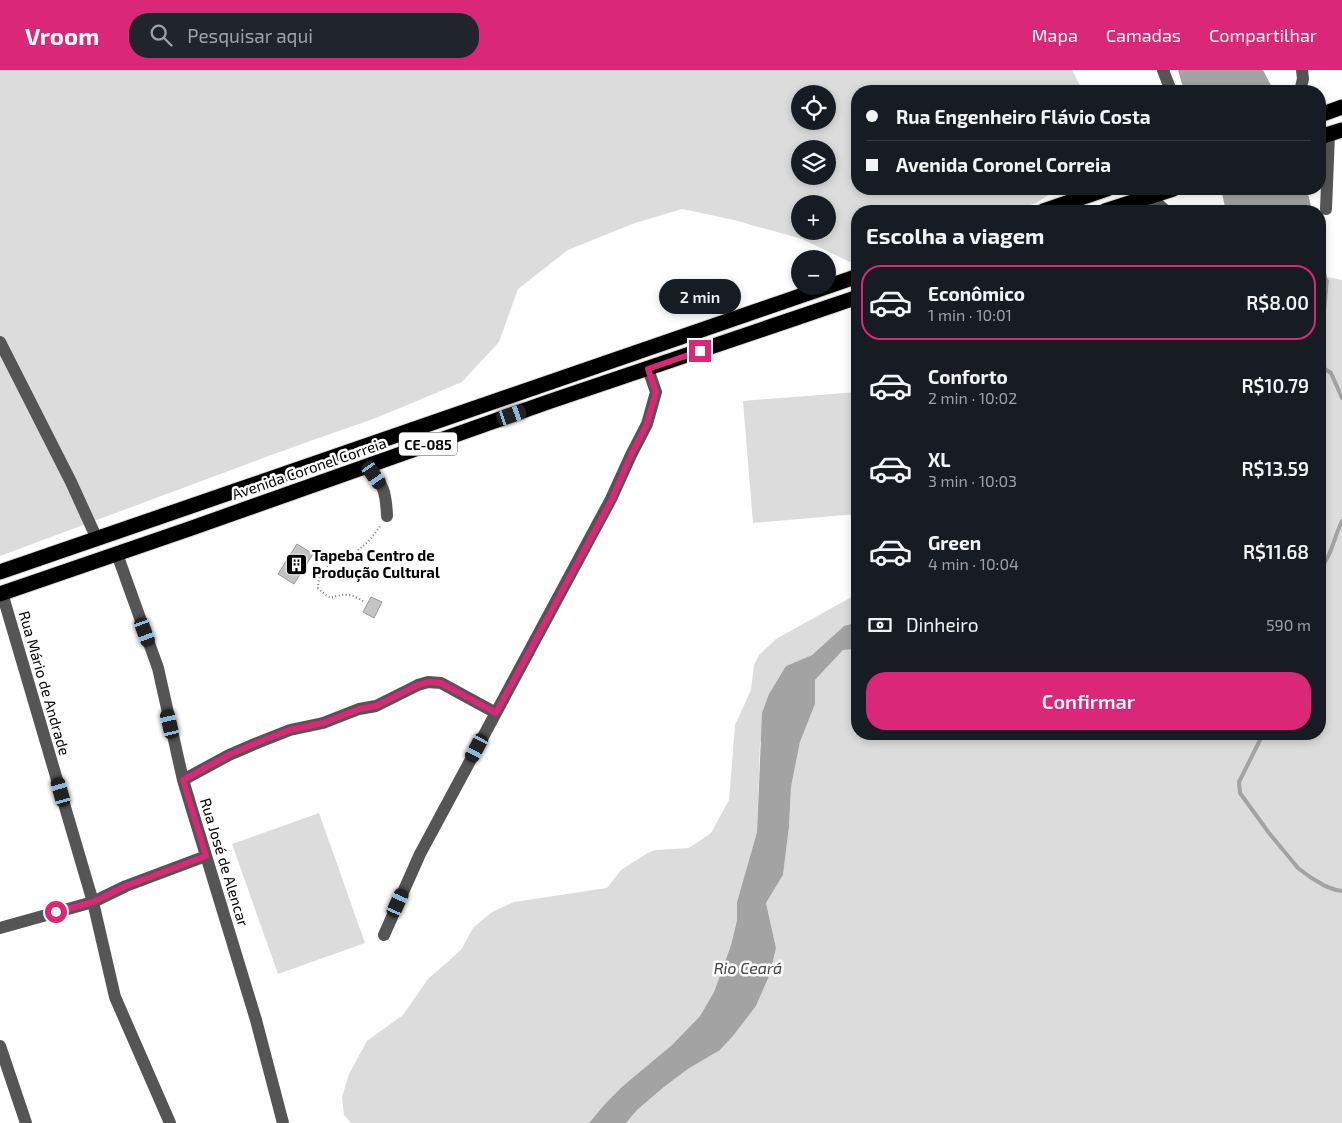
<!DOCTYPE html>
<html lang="pt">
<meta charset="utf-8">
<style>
body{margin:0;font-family:"Exo 2",sans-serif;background:#20242c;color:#f1f3f6;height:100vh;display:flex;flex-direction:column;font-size:19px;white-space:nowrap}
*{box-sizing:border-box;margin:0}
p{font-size:16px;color:#9ea1a6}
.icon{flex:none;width:28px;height:28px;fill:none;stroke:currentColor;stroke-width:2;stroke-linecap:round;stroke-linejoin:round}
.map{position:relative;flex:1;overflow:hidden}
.side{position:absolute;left:851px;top:135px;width:475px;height:535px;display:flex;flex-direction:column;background:#171b24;border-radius:20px;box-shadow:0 2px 8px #0003}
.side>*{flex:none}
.banner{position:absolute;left:851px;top:15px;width:475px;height:110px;border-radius:20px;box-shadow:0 2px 8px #0003;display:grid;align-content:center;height:110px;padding:0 15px;background:#171b24}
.buttons{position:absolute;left:791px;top:15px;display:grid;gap:10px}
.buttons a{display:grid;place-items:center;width:45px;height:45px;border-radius:50%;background:#171b24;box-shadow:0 2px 8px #0003;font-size:25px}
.end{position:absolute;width:22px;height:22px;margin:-11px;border:6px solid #db2777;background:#fff;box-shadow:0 0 0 2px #fff}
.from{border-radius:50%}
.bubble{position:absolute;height:35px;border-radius:18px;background:#171b24;box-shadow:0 2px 8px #0003;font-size:16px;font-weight:600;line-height:35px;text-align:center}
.car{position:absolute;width:15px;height:30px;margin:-15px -8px;border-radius:6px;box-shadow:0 0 4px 1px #0007;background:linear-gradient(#222 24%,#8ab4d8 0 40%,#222 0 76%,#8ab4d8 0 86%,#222 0)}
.banner b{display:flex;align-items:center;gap:18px;height:48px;font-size:19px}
.banner b+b{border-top:1px solid #363941}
.banner i{width:12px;height:12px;background:#f1f3f6}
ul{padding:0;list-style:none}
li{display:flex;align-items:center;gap:15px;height:75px;margin:0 10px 8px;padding:0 5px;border:2px solid transparent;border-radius:20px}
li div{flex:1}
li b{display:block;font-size:19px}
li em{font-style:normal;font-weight:600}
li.on{border-color:#db2777}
li>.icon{width:45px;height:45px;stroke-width:1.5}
h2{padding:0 15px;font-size:22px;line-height:60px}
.pay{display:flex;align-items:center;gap:12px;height:55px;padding:0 15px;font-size:19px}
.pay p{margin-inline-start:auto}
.cta{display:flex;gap:10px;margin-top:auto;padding:10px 15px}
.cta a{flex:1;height:58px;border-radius:20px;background:#db2777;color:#fff;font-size:20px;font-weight:600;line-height:58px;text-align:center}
header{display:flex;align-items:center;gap:30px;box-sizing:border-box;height:70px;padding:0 25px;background:#db2777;color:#fff}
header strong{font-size:24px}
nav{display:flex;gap:28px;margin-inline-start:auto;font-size:18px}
.search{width:350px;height:45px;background:#20242c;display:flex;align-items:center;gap:12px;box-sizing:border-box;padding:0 18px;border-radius:20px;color:#9ea1a6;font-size:19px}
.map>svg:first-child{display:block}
.green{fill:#dcdcdc;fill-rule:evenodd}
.water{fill:#a3a3a3}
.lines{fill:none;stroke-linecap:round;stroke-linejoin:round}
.stream{stroke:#a3a3a3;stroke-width:4}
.building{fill:#c4c4c4;stroke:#999}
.highway-casing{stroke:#dbdbdb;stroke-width:17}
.path{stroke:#777;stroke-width:2;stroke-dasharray:1 2.5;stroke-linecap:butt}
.minor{stroke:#555;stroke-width:12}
.highway{stroke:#000;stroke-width:15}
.route{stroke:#db2777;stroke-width:6}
.labels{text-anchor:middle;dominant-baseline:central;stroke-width:5;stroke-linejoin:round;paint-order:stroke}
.shield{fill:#fff;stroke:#4c4c4c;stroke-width:1}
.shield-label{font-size:14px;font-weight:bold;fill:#000}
.street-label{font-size:15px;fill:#000;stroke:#fff}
.poi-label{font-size:15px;font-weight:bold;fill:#000;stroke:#fff;text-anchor:start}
.water-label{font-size:16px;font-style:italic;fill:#444;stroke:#fff}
</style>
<header>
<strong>Vroom</strong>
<div class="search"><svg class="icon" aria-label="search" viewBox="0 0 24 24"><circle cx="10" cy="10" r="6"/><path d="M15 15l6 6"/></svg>Pesquisar aqui</div>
<nav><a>Mapa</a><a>Camadas</a><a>Compartilhar</a></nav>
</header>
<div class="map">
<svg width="1342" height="1053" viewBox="0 0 1342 1053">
<rect width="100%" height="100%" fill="#fff"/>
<!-- green -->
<path class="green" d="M0 0H1072L1083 21H858V119H1058L1036 133 1011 141H858L857 190 850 192 802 169 734 150 682 139 635 153 568 180 518 219 499 272 462 312 376 348 293 377 0 486ZM800 24H828V51H800ZM800 79H828V106H800ZM800 134H828V161H800Z
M1327 207 1342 210V1053H626L637 1040 664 1017 688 999 720 980 733 966 756 936 770 904 776 878 766 833 783 805 789 757 791 717 800 672 815 634V610L843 580 857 579 858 664H1320V270L1326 241 1329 212Z
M857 322V444L753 453 743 331Z
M857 524V552L844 556 812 585 786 596 760 673 757 762 737 832V850L731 875 714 922 700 946 672 975 604 1035 589 1053H351L344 1045 342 1027 349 1004 367 971 403 945 428 909 461 880 473 858 492 842 514 832 607 818 621 800 646 784 655 780 689 778 711 763 729 730 735 655 751 620 754 595 759 585 776 569Z
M319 743 365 873 278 904 232 774Z"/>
<!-- water -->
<path class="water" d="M1178 0H1263L1274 21H1184Z
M1221 119H1307L1312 141H1226Z
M1320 172 1327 207 1329 211 1326 241 1320 270Z
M857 552V579L843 580 815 610V634L800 672 791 717 789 757 783 805 766 833 776 878 770 904 756 936 733 966 720 980 688 999 664 1017 637 1040 626 1053H589L604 1035 623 1016 672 975 700 946 714 922 731 875 737 850V832L757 762 762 643 769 624 786 596 812 585 844 556Z"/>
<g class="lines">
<!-- stream -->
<path class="stream" d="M1320 296 1331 303 1342 328
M1320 499C1332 485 1334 467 1342 451
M1263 664 1239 712 1240 723 1269 763 1298 798 1310 807 1325 816 1336 820 1342 821"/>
</g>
<!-- building -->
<path class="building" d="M297 474 313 484 294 514 278 504Z
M371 527 382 532 374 548 363 542Z"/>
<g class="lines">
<defs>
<path id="highway" d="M1320 45 1342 37
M1320 67 1342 60
M1043 141 1107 119
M1105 141 1173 119
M0 502 858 206
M0 524 189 459 548 332 858 227"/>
</defs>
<!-- highway casing -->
<use href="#highway" class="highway-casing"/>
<!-- path -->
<path class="path" d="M363 531C359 529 353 525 348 525 331 524 334 534 318 518 318 492 341 492 358 480 367 474 374 465 380 456"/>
<!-- minor -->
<path class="minor" d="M1163 0 1171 21
M1300 21 1303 9 1302 0
M1149 126 1166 141
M1326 139 1329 64
M0 272 71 412 97 469
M365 397C384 413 386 422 387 446
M117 484 158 598 183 710 256 950 283 1053
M2 523 93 832 115 927 170 1053
M183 710 229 685 257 673 290 660 323 653 359 639 376 636 418 615 428 612 441 613 496 643
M0 858 93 832 126 816 206 786
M384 865 420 784 611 429 631 385 647 354 656 322 648 299
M0 976 26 1053"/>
<!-- highway -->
<use href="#highway" class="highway"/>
</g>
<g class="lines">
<!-- route -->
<path class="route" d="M56 842 93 832 126 816 206 786 183 710 229 685 256 673 290 660 323 653 359 639 376 636 418 615 428 612 441 613 496 643 612 429 631 385 647 354 656 322 648 299 700 281"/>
</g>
<!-- icons -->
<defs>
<symbol id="building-square" viewBox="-11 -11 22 22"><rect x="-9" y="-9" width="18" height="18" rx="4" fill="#000" stroke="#fff"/><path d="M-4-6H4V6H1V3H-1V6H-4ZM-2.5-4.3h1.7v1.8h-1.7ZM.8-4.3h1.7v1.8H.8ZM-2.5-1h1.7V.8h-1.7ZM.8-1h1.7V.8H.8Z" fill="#fff"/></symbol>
</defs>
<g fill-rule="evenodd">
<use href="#building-square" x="284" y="482" width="25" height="25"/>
</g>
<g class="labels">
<!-- shield labels -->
<rect class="shield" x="399" y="362.5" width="58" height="23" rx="4"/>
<g class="shield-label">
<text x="428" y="374">CE-085</text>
</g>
<!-- street labels -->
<g class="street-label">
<text transform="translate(309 398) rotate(-19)">Avenida Coronel Correia</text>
<text transform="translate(45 613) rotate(74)">Rua Mário de Andrade</text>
<text transform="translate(225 792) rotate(73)">Rua José de Alencar</text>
</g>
<!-- poi labels -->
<g class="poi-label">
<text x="312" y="485">Tapeba Centro de<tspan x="312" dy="17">Produção Cultural</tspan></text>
</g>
<!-- water labels -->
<g class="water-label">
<text x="748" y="897">Rio Ceará</text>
</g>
</g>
</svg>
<div class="buttons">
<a><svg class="icon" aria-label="locate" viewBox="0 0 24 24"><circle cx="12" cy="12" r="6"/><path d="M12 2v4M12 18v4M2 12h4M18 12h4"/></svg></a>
<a><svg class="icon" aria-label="layers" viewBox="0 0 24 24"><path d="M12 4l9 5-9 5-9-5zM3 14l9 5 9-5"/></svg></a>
<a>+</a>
<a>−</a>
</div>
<i class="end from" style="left:56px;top:842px"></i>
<i class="end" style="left:700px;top:281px"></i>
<div class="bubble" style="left:659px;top:209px;width:82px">2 min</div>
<i class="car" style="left:512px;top:345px;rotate:71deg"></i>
<i class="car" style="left:374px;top:405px;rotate:145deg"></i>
<i class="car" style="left:145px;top:562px;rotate:160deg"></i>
<i class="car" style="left:170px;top:654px;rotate:347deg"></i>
<i class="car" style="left:477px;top:678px;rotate:208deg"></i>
<i class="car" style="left:61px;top:722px;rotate:344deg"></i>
<i class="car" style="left:398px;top:833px;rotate:24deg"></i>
<div class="banner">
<b><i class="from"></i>Rua Engenheiro Flávio Costa</b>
<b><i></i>Avenida Coronel Correia</b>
</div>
<section class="side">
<h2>Escolha a viagem</h2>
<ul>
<li class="on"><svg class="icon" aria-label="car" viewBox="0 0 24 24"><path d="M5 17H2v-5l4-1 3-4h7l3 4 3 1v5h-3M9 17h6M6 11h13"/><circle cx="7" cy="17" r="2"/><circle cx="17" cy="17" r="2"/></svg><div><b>Econômico</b><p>1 min · 10:01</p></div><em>R$8.00</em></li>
<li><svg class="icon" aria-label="car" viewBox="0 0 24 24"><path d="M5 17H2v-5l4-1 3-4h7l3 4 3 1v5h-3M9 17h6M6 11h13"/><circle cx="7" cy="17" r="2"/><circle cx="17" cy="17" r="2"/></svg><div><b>Conforto</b><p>2 min · 10:02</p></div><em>R$10.79</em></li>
<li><svg class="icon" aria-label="car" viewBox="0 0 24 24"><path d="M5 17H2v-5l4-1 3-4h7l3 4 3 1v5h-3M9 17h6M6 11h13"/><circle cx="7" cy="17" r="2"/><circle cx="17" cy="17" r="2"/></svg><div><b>XL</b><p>3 min · 10:03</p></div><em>R$13.59</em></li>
<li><svg class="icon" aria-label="car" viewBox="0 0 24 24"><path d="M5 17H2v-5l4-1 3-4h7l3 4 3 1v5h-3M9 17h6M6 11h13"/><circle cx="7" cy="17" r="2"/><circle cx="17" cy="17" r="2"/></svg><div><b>Green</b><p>4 min · 10:04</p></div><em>R$11.68</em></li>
</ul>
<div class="pay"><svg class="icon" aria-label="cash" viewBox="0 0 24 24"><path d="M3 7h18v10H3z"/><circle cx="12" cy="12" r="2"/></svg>Dinheiro<p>590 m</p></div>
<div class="cta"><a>Confirmar</a></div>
</section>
</div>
